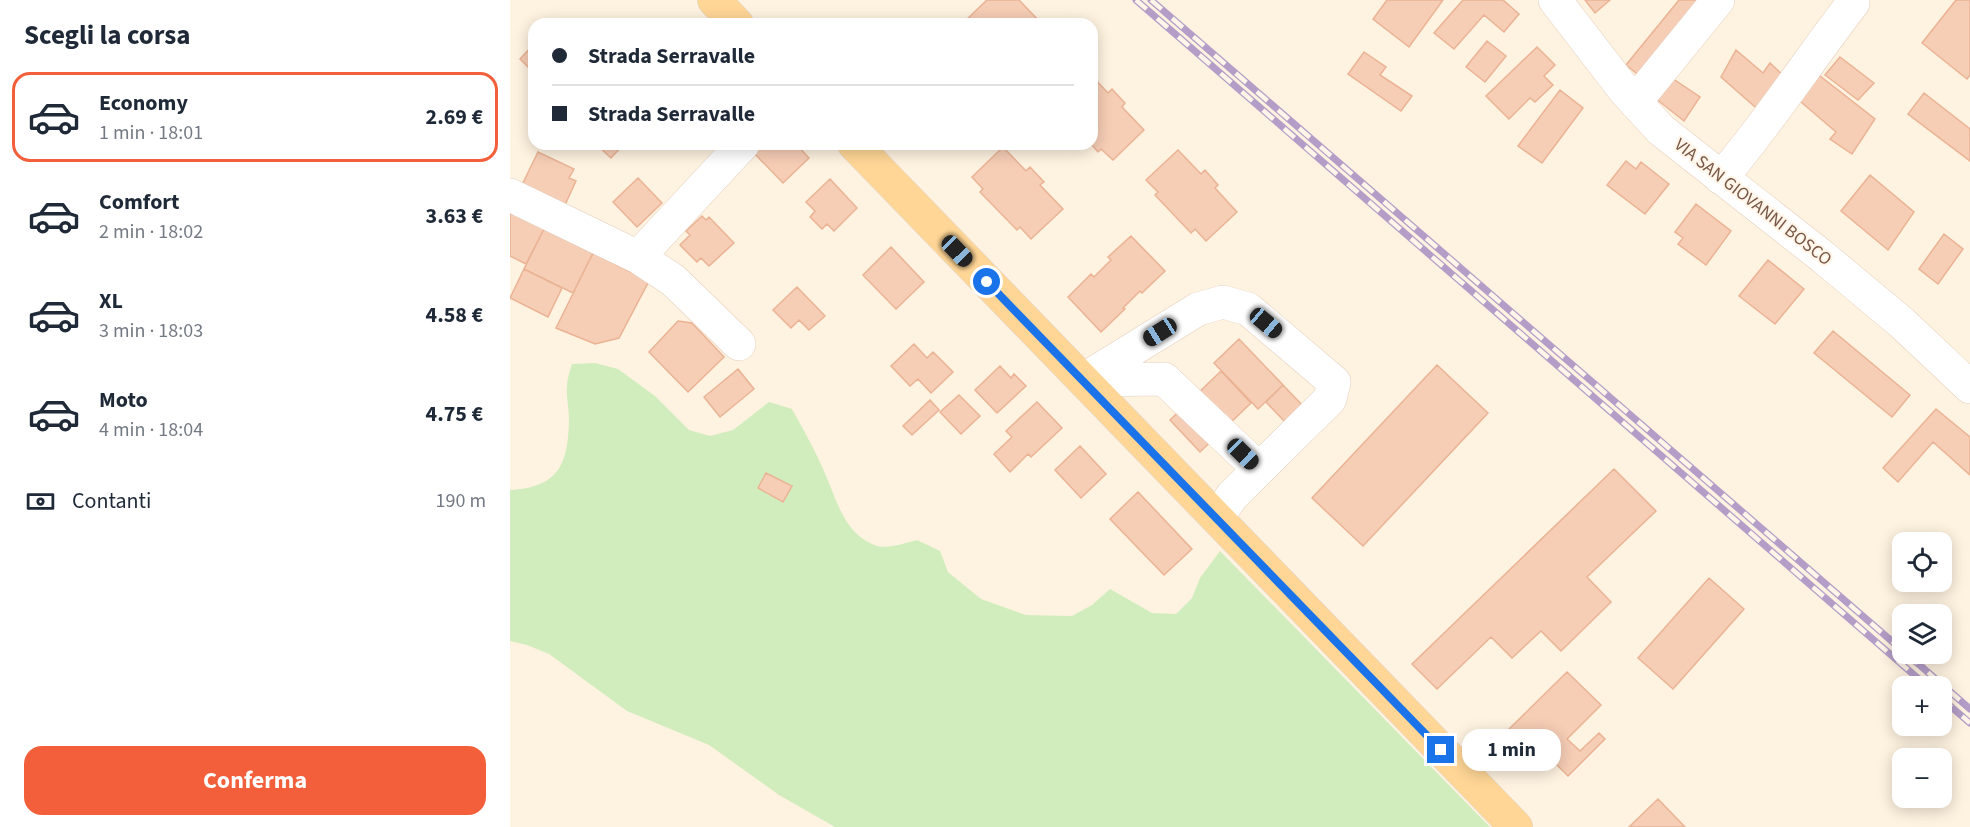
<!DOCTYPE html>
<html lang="it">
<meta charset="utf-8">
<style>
body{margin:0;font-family:"Source Sans 3",sans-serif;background:#f2f2f3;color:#1f2937;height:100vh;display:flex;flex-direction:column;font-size:22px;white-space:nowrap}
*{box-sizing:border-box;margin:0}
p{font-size:20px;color:#747a83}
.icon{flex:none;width:33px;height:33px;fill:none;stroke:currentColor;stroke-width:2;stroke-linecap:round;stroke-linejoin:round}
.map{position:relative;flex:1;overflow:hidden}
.drawer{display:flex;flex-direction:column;background:#fff;width:510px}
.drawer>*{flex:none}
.top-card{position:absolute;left:18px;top:18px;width:570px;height:132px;border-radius:18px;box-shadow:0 3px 15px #0003;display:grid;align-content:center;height:132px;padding:0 24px;background:#fff}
.tools{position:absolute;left:1382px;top:532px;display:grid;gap:12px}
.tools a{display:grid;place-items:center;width:60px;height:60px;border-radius:12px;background:#fff;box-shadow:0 3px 15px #0003;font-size:30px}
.end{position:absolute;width:27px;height:27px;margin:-14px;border:8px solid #1a73e8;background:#fff;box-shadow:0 0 0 3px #fff}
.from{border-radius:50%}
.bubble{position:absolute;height:42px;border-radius:18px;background:#fff;box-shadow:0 3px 15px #0003;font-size:20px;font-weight:700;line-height:42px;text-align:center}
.car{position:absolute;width:18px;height:36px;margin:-18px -9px;border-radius:8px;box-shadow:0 0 4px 2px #0007;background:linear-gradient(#222 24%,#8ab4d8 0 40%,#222 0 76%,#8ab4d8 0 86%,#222 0)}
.top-card b{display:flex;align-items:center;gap:21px;height:57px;font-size:22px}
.top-card b+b{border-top:2px solid #e0e1e3}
.top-card i{width:15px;height:15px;background:#1f2937}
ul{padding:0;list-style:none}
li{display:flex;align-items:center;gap:18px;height:90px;margin:0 12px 9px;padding:0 12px;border:3px solid transparent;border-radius:18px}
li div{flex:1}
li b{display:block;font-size:22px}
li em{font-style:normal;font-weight:700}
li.on{border-color:#f35f3a}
li>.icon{width:54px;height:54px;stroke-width:1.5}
h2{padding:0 24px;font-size:27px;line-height:72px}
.pay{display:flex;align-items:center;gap:15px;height:66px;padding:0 24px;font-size:22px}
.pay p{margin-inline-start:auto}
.button{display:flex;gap:12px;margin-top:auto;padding:12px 24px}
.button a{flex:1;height:69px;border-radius:18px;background:#f35f3a;color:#fff;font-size:24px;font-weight:700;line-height:69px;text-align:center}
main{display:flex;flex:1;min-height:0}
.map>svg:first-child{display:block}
.green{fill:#d2edbd}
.building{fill:#f6cdb5;stroke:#eab394;stroke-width:1.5}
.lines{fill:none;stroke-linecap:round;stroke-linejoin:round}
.minor-casing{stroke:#e5cfbe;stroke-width:34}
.major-casing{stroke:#ded6d2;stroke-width:34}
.minor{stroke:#fff;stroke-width:33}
.major{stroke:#ffd696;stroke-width:33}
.rail-casing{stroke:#b49ec8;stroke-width:7}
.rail{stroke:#fff5e8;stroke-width:4.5;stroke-dasharray:14;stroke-linecap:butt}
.route{stroke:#1a73e8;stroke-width:8}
.labels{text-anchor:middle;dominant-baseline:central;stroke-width:4.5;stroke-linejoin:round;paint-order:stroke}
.street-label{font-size:18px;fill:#775645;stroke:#fff5e8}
</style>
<main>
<section class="drawer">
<h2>Scegli la corsa</h2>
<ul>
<li class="on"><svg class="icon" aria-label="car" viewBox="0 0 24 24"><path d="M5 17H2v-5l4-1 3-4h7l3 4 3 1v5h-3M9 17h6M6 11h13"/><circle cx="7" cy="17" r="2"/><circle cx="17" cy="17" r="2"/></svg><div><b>Economy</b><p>1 min · 18:01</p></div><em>2.69 €</em></li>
<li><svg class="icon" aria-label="car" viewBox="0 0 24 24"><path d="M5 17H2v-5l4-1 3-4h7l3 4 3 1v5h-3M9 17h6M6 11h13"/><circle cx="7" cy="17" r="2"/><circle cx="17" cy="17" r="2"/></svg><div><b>Comfort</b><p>2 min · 18:02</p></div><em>3.63 €</em></li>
<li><svg class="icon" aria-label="car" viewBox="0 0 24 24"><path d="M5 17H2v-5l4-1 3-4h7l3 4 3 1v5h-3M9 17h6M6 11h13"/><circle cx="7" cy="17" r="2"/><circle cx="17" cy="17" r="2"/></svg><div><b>XL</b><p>3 min · 18:03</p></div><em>4.58 €</em></li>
<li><svg class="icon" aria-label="car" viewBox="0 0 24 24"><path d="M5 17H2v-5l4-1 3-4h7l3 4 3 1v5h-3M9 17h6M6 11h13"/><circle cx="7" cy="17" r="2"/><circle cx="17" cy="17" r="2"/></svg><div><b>Moto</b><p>4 min · 18:04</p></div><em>4.75 €</em></li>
</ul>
<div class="pay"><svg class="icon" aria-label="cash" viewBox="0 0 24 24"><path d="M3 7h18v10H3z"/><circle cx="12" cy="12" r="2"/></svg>Contanti<p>190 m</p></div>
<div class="button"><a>Conferma</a></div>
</section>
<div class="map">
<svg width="1460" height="827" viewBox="0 0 1460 827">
<rect width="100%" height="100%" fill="#fef2e0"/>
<!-- green -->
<path class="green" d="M85 363 108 369 145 396 179 430 200 436 223 430 259 402 282 409C293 429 305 450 314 471 326 498 333 531 362 544 375 551 394 543 407 540L430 551 438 572 471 599 516 615 562 616 582 605 600 589 642 613 666 614 682 598 690 578 710 551 980 827H325L269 795 199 745 117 711 39 654 17 645 0 641V490C49 487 58 465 59 419 59 408 56 397 57 387 57 379 60 371 62 364Z"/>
<!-- building -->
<path class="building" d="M477 0H509L532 24H452Z
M877 0H933L899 47 863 19Z
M953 0H993L1009 14 994 32 974 15 944 49 924 33Z
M1075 0H1100L1085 13Z
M1169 0H1195L1131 77 1116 65Z
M1446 0H1460V75L1457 79 1412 43Z
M977 41 996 56 975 82 956 67Z
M24 44V73L10 59Z
M1027 47 1045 65 1034 76 1043 85 1025 102 1020 98 999 119 976 96Z
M1226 50 1253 73 1260 63 1277 79 1252 113 1211 77Z
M854 52 876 67 870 75 902 96 891 111 838 74Z
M1330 57 1364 83 1348 100 1315 75Z
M1305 72 1365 119 1342 154 1320 139 1326 132 1284 96Z
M1156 74 1190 97 1174 121 1140 94Z
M582 76 598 93 602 89 615 103 612 107 634 130 603 160 591 149 588 152 581 144Z
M1050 90 1073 108 1032 163 1008 146Z
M1414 93 1460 129V161L1398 114Z
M86 144H114L101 158Z
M254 144H286L299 158 273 183 244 153Z
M493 147 516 171 520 167 534 182 530 185 553 209 521 239 510 227 507 230 470 192 473 189 462 177Z
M668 150 691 174 695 170 708 185 705 188 727 212 696 241 685 229 681 233 645 195 648 192 636 180Z
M28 152 64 169 59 178 66 181 54 207 12 185Z
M1116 161 1126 169 1131 162 1159 184 1135 214 1097 185Z
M1360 175 1404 212 1378 250 1331 211Z
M128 178 152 203 127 227 103 202Z
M320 179 347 208 324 231 317 224 312 229 300 217 305 211 296 202Z
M1186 204 1221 231 1196 265 1168 244 1173 238 1165 232Z
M0 213 34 229 16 264 0 256Z
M192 216 196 220 199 217 224 243 199 266 191 258 187 262 170 245 180 235 176 231Z
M34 229 83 253 63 293 14 269Z
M1434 234 1453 249 1428 284 1409 269Z
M621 236 655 271 632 293 630 291 613 308 615 309 591 332 558 297 581 274 584 277 601 260 598 257Z
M381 247 414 282 386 309 353 275Z
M83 253 139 281 109 338 85 344 46 328Z
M1258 260 1294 289 1265 324 1229 296Z
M14 269 52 288 38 317 0 298Z
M287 287 315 316 299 330 289 320 281 328 263 310Z
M168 321 182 323 214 357 178 392 139 352Z
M1323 331 1400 395 1382 417 1304 353Z
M729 339 773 385 748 409 704 363Z
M404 344 417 358 423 352 443 372 421 393 408 379 400 386 381 366Z
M927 365 978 413 853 546 802 498Z
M490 366 501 378 504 374 516 386 487 413 465 390Z
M228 369 244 389 210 417 194 397Z
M711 371 741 403 690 452 660 420Z
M773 385 792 405 775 422 756 402Z
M449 395 470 416 451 434 430 412Z
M420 400 429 410 402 435 393 426Z
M527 402 552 428 521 457 518 454 500 472 484 454 502 437 496 431Z
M1426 409 1460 437V475L1423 442 1388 482 1373 468Z
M570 446 596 474 571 498 545 470Z
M1104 469 1146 511 1077 577 1101 602 1051 651 1031 631 1002 658 981 637 927 689 902 664Z
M256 473 282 486 273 502 248 488Z
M628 492 682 549 654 575 600 519Z
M1199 578 1234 609 1163 689 1128 658Z
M1057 672 1091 705 1057 739 1070 751 1089 733 1095 739 1058 776 1032 750 1021 761 994 734Z
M1148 799 1175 827H1119Z"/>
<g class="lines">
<defs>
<path id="minor" d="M1045 0 1115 91 1151 130 1313 257 1392 323 1460 387
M1125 102 1208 0
M1211 178C1259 122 1298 61 1343 3
M0 195 128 257 163 280 229 344
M128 257 233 144
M573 380 688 309 713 302 738 309 824 382 820 399 722 496 707 518
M574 380 654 379 749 469"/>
<path id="major" d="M204 0 227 24
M344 144 1006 827"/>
</defs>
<!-- minor casing -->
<use href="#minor" class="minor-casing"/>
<!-- major casing -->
<use href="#major" class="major-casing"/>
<!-- minor -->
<use href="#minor" class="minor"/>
<!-- major -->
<use href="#major" class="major"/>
<defs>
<path id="rail" d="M626 0 1418 687
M641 0 1392 650
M1397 654 1460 709
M1431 698 1460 723"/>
</defs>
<!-- rail casing -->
<use href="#rail" class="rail-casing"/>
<!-- rail -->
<use href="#rail" class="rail"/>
</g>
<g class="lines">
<!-- route -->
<path class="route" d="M477 282 931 750"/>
</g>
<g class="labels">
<!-- street labels -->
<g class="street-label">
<text transform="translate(1243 202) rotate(38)">VIA SAN GIOVANNI BOSCO</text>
</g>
</g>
</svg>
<div class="tools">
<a><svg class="icon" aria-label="locate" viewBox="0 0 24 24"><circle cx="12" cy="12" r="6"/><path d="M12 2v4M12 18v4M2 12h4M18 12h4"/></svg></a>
<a><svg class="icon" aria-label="layers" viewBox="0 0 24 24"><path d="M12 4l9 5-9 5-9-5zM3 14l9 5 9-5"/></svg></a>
<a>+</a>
<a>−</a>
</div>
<i class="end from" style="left:477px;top:282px"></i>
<i class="end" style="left:931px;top:750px"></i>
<div class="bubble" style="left:952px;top:729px;width:99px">1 min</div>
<i class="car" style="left:447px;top:251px;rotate:136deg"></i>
<i class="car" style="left:756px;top:323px;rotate:130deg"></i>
<i class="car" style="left:650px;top:332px;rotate:238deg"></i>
<i class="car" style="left:733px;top:454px;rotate:134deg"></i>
<div class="top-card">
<b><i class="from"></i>Strada Serravalle</b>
<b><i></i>Strada Serravalle</b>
</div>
</div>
</main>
